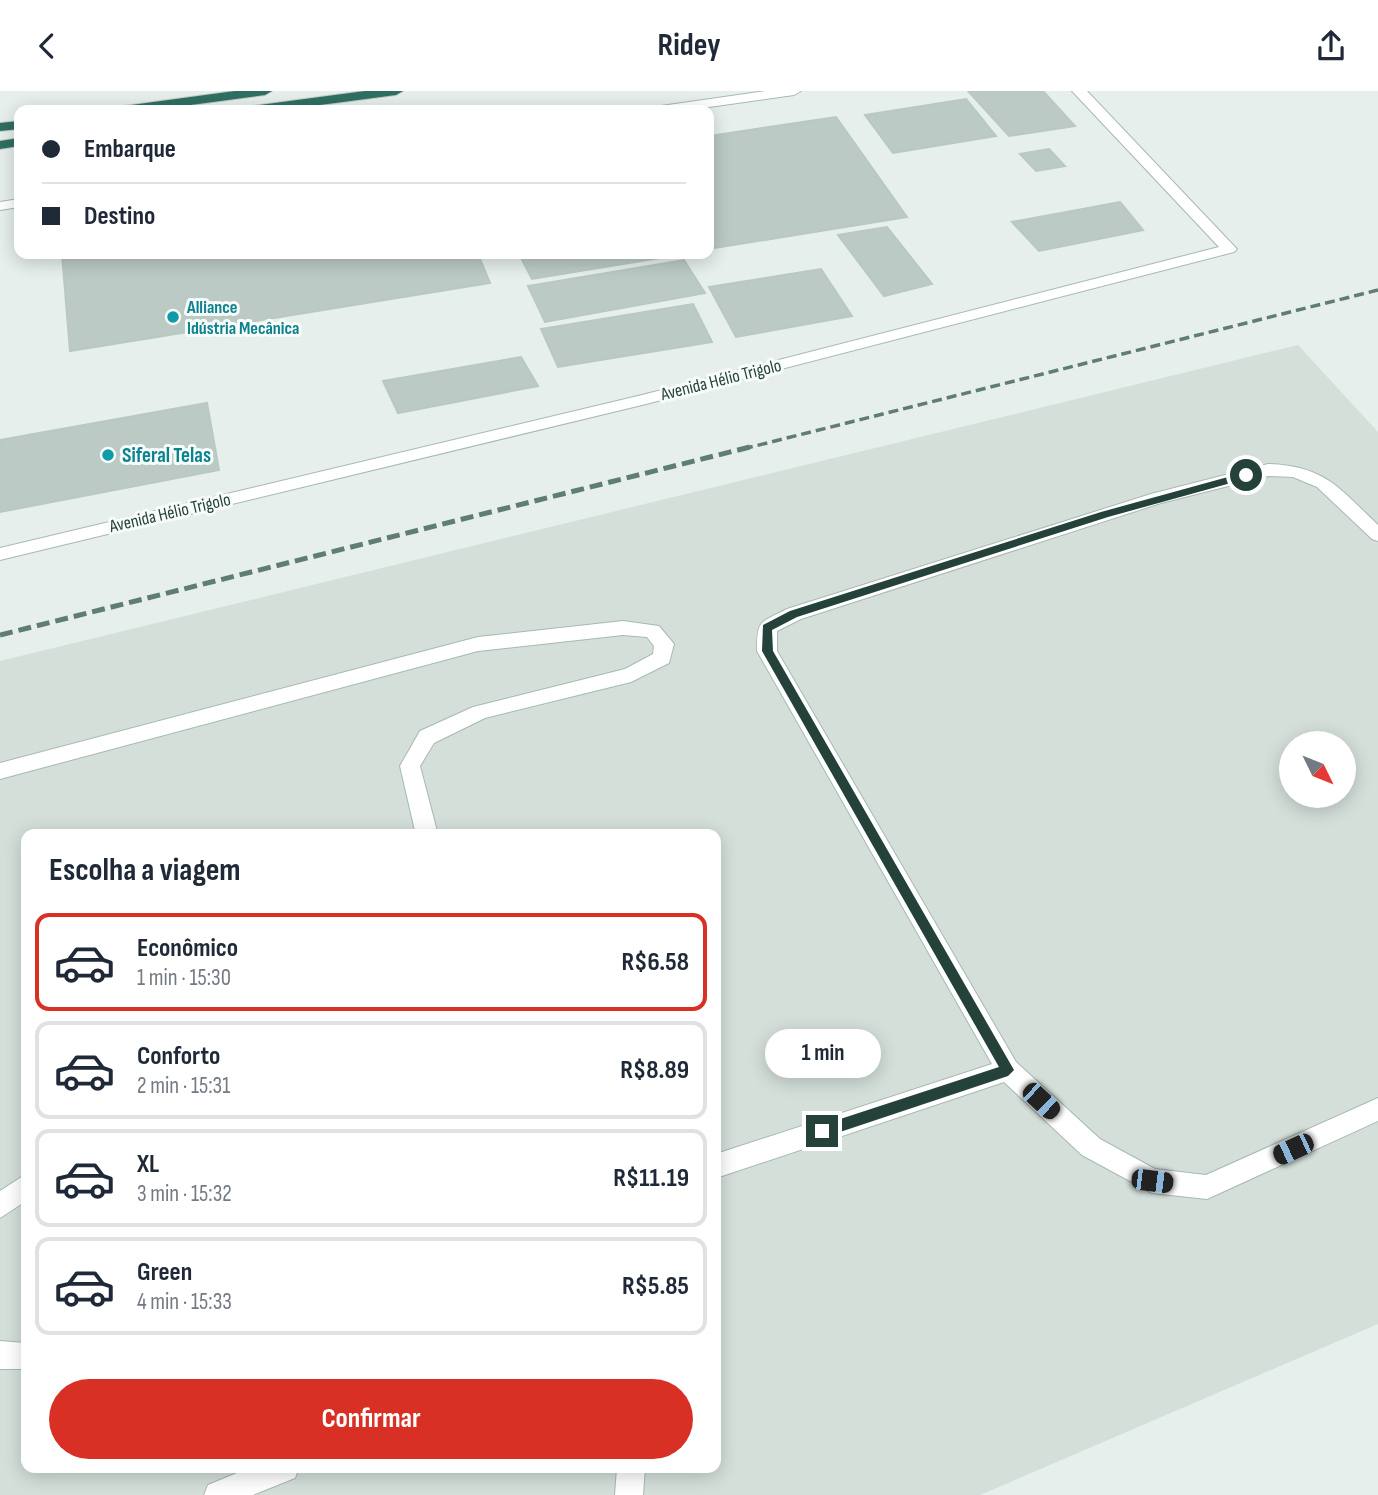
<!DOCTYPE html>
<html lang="pt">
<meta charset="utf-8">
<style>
body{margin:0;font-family:"Sofia Sans Condensed",sans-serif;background:#f2f2f3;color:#1f2937;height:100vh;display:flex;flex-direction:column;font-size:26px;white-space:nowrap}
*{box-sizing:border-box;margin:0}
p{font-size:23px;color:#747a83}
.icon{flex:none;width:38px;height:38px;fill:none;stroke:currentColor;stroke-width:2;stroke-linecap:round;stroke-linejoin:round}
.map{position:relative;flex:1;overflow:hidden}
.panel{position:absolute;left:21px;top:738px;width:700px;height:644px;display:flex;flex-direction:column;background:#fff;border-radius:14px;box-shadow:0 4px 18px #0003}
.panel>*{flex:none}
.top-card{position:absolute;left:14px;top:14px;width:700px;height:154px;border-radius:14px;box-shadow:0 4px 18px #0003;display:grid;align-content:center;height:154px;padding:0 28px;background:#fff}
.needle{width:46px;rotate:133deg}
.tools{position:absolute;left:1279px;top:640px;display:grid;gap:14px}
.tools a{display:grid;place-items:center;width:77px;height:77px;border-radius:50%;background:#fff;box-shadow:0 4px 18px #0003;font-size:35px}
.end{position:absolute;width:32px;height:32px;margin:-16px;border:9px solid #24423a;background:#fff;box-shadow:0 0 0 4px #fff}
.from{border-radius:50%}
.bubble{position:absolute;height:49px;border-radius:24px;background:#fff;box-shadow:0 4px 18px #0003;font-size:23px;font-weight:700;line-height:49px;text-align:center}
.car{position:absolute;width:21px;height:42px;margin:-21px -10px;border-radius:9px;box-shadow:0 0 5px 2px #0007;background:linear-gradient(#222 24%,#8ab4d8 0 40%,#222 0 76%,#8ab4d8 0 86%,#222 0)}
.top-card b{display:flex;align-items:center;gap:24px;height:66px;font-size:26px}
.top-card b+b{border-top:2px solid #e0e1e3}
.top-card i{width:18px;height:18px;background:#1f2937}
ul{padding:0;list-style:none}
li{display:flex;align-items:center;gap:21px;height:98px;margin:0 14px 10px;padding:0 14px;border:4px solid #e0e1e3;border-radius:14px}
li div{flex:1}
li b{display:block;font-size:26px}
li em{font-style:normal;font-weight:700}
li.selected{border-color:#d93025}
li>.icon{width:63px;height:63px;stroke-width:1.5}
h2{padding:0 28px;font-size:32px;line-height:84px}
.button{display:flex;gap:14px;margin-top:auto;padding:14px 28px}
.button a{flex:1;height:80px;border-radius:42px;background:#d93025;color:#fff;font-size:28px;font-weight:700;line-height:80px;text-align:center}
header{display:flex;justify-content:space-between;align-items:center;height:91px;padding:0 28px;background:#fff;font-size:32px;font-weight:700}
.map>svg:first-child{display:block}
.built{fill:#d4dfda;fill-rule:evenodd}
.building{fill:#bbcac4;stroke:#b8c9c2;stroke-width:2}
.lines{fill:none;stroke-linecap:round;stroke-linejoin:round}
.minor-casing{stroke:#a8b8b2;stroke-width:2}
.highway-casing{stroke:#c2cac8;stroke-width:2}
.minor{fill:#fff;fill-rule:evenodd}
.highway{fill:#2f6f62;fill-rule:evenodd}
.rail-far1{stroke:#5f7d75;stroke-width:3.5;stroke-dasharray:10 5;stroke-linecap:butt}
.rail{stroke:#5f7d75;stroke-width:5;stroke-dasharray:13 6;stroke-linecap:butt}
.route{fill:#24423a}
.culture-dot{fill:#0f9aa8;stroke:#f7fbf9;stroke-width:2.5}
.labels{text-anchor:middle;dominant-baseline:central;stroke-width:6;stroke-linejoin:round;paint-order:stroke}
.far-culture-label{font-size:18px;font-weight:bold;fill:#0d838f;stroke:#f7fbf9;text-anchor:start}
.far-street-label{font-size:18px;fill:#24423a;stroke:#f7fbf9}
.culture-label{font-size:21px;font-weight:bold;fill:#0d838f;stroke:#f7fbf9;text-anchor:start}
</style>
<header><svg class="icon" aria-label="back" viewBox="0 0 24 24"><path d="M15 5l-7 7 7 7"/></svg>Ridey<svg class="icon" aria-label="share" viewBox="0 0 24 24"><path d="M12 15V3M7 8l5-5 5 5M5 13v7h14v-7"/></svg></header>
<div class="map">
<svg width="1378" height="1404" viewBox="0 0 1378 1404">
<rect width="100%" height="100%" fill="#e6efeb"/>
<!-- built -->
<path class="built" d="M1298 254 1378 341V1233L980 1404H0V570ZM1292 653H1344V705H1292ZM26 744H716V1377H26Z"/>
<!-- building -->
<path class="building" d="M968 0H1043L1075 35 1009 45Z
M966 8 996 45 893 62 865 24Z
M836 26 907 126 715 157 709 147V45Z
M1049 58 1065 75 1036 80 1020 63Z
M1120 111 1143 139 1039 160 1012 131Z
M887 136 932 193 884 205 838 144Z
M62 163H478L490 192 70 260Z
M519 163H684L532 188Z
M684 169 705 202 545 231 528 195Z
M821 178 852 225 736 246 709 196Z
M693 213 712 251 558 276 541 238Z
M521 266 538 295 398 322 383 290Z
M207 312 219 379 0 421V349Z"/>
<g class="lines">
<defs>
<path id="minor" d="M766 0H801L794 4 688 19H654L661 15Z
M1072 0H1087L1234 155 1237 158 1234 161 642 314 0 469V457L642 304 1219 156Z
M19 108V116L0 119V111Z
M1268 373C1325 375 1339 397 1378 434V450L1372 448 1317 396 1293 386 1268 385 1161 412 801 528 777 540V560L1016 971 1100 1048 1155 1078 1206 1084 1378 1007V1030L1207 1108 1152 1102 1082 1064 1004 991 716 1087V1063L992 973 757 560C757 528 760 532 787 518L1151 403Z
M623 530 659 535 674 553 669 572 631 591 485 627 434 652 420 675 438 744H416L400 675 420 640 473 616 625 578 653 563 654 555 647 546 623 544 478 560 0 688V672L478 546Z
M26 1083V1110L0 1127V1100Z
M0 1250 26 1252V1278H0Z
M249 1377H299L295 1387 253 1404H204L208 1394Z
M617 1377H645L643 1404H615Z"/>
<path id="highway" d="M235 0H272L265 4 153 19H117L124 15Z
M365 0H403L396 4 282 19H246L253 15Z
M19 30V38L0 40V32Z
M19 47V55L0 58V50Z"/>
</defs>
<!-- minor casing -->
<use href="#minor" class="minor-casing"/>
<!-- highway casing -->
<use href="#highway" class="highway-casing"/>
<!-- minor -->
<use href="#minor" class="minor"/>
<!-- highway -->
<use href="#highway" class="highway"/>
<!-- rail-far1 -->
<path class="rail-far1" d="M743 358 1378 199"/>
<!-- rail -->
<path class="rail" d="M0 544 750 356"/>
</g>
<!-- route -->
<path class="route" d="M1246 381 1250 384 1249 387 1108 426 797 526 772 539 773 560 1014 979 1008 985 822 1047 817 1045 815 1040 822 1034 999 976 762 560 763 534 790 520 1101 421Z"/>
<!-- markers -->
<g class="culture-dot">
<circle cx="173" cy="226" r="7"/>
<circle cx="108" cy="364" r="7"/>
</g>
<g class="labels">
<!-- far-culture labels -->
<g class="far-culture-label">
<text x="187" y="216">Alliance<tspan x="187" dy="21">Idústria Mecânica</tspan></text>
</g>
<!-- far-street labels -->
<g class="far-street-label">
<text transform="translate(721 289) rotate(-14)">Avenida Hélio Trigolo</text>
<text transform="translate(170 422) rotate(-13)">Avenida Hélio Trigolo</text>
</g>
<!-- culture labels -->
<g class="culture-label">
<text x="122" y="364">Siferal Telas</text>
</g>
</g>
</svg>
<div class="tools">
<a><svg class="needle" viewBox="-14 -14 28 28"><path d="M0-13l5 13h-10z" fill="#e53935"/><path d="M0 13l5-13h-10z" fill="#747a83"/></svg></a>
</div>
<i class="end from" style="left:1246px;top:384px"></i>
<i class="end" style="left:822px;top:1040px"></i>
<div class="bubble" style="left:765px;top:938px;width:116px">1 min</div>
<i class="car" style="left:1041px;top:1010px;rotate:133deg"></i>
<i class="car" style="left:1293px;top:1058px;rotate:245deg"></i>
<i class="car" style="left:1152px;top:1090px;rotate:97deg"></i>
<div class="top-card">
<b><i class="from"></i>Embarque</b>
<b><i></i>Destino</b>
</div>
<section class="panel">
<h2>Escolha a viagem</h2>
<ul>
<li class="selected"><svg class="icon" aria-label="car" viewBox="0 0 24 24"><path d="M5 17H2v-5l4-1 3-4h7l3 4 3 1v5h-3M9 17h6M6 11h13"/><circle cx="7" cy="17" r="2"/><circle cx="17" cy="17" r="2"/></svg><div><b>Econômico</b><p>1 min · 15:30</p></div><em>R$6.58</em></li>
<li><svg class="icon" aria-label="car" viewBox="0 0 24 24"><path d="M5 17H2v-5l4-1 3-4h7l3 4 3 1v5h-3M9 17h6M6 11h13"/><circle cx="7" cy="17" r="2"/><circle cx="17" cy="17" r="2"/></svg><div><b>Conforto</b><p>2 min · 15:31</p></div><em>R$8.89</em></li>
<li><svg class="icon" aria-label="car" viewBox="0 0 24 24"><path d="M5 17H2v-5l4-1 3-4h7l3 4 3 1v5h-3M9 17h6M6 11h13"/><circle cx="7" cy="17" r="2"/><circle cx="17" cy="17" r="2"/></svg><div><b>XL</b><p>3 min · 15:32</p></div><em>R$11.19</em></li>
<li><svg class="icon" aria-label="car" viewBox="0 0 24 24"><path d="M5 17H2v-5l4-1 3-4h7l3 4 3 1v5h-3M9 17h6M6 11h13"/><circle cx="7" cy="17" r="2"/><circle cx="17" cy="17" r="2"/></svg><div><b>Green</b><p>4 min · 15:33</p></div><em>R$5.85</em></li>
</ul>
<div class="button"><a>Confirmar</a></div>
</section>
</div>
